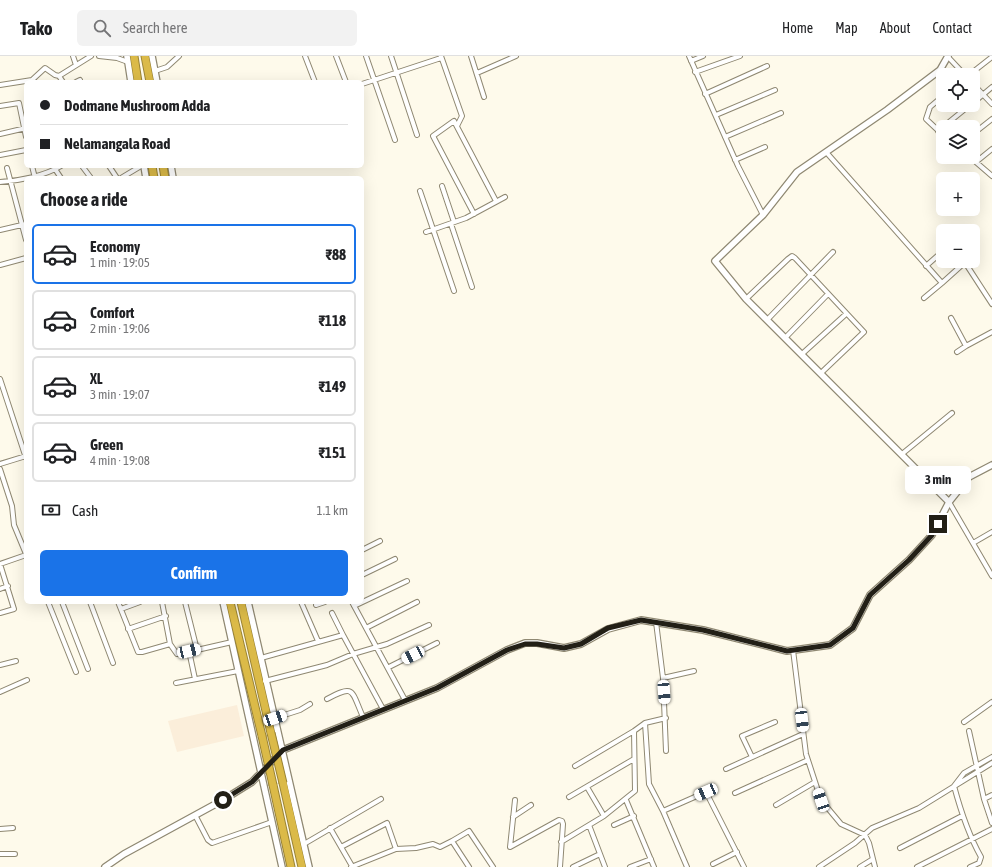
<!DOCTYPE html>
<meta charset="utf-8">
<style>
body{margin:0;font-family:"Asap Condensed",sans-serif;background:#f2f2f2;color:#202124;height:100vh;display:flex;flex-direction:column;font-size:15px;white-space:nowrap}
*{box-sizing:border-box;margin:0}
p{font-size:13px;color:#757577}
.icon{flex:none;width:22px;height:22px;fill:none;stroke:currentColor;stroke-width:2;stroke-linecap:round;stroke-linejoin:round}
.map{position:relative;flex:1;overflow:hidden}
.details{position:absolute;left:24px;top:120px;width:340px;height:428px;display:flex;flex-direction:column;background:#fff;border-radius:6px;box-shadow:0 4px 16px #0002}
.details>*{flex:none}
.hud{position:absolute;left:24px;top:24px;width:340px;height:88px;border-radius:6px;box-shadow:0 4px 16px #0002;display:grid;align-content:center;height:88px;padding:0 16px;background:#fff}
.buttons{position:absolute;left:936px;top:12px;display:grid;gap:8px}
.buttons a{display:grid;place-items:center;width:44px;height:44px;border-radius:6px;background:#fff;box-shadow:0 4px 16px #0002;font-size:20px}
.end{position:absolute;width:18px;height:18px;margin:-9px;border:5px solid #221f16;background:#fff;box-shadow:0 0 0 2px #fff}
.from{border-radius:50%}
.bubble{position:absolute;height:28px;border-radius:6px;background:#fff;box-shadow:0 4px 16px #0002;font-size:13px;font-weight:700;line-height:28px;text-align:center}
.car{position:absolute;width:12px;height:24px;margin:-12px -6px;border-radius:5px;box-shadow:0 0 3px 1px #0007;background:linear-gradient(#fff 24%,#345 0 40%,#fff 0 76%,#345 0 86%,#fff 0)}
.hud b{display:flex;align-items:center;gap:14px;height:38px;font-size:15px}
.hud b+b{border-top:1px solid #e0e0e0}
.hud i{width:10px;height:10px;background:#202124}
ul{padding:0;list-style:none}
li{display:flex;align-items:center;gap:12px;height:60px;margin:0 8px 6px;padding:0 8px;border:2px solid #e0e0e0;border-radius:6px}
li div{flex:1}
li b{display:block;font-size:15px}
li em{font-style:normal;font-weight:700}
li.active{border-color:#1a73e8}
li>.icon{width:36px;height:36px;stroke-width:1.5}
h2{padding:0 16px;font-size:18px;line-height:48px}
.pay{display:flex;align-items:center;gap:10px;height:44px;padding:0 16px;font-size:15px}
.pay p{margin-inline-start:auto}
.primary-button{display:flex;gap:8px;margin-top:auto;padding:8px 16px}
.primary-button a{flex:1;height:46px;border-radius:6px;background:#1a73e8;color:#fff;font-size:16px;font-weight:700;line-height:46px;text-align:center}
header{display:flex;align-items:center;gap:24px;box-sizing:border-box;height:56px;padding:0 20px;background:#fff;border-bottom:1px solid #e0e0e0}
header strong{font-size:19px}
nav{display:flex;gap:22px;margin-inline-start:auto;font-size:14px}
.search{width:280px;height:36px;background:#f2f2f2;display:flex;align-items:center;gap:10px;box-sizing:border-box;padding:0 14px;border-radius:6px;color:#757577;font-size:15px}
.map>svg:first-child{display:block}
.medical{fill:#fbeeda}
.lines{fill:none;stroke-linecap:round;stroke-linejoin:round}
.street-casing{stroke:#8f8872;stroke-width:6}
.secondary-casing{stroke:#8f8872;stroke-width:8}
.highway-casing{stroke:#9a8436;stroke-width:9}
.street{stroke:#fff;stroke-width:4}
.secondary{stroke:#fff;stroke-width:5.5}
.highway{stroke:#dbba48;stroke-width:7}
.highway-bridge-casing{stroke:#9a8436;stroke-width:9;stroke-linecap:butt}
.highway-bridge{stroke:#dbba48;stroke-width:7}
.route{stroke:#221f16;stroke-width:5}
</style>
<header>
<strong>Tako</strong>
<div class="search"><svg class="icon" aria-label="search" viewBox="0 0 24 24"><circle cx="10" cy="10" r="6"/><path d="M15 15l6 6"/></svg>Search here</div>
<nav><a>Home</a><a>Map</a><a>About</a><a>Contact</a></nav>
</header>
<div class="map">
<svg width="992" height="811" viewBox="0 0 992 811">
<rect width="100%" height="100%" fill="#fefaeb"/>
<!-- medical -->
<path class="medical" d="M237 649 244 680 177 696 168 665Z"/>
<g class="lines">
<defs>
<path id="street" d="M73 0 76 9
M99 0 117 2 128 6
M305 0 315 26
M336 0 346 26
M366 0 395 84
M391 0 417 79
M441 0 462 60 457 70
M471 0 484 41
M689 0 738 110 763 159
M948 1 965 19
M691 5 703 0
M155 15 167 11 179 0
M695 16 740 0
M477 17 516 0
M969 19 992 1
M59 20 63 26
M32 24 45 12 55 19 59 20 91 0
M76 26 80 24
M362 28 441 2
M973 28 992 48
M0 29 32 24 35 26
M705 38 767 10
M943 40 930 51 926 63 943 79
M973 47 992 31
M0 50 19 47 26 81
M716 59 775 34
M938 75 970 49
M0 78 26 72
M973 78 992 63
M725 81 781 57
M826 96 942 227 962 209 966 208 992 248
M0 99 26 94
M970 101 992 120
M735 104 765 91
M976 106 992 93
M32 110 35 122
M82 110 91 122
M109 110 117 122
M7 112 26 184
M55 113 61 122
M121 122 141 110
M0 126C19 125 44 120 61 110
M442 130 454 166
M420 135 454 235
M474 158 433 80 454 65 496 145
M451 168 472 231
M0 174 26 168
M426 176 466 162 505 141
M0 209 26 202
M926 210 943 195
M924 242 942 227
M746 243 788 203 792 200 795 202 864 276 821 317
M951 262 966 290 992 276
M767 264 833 196
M785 282 828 238
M957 296 966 290
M802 298 846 258
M0 323 26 402
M902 398 952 357
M0 408 26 400
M0 413 12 450 14 469 26 498
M949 446 992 520
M973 487 992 476
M362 494 380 485
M0 508 26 499
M362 519 395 503
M0 533 8 530
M48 546 76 616
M62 546 88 613
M90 546 113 607
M118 546 138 596H142L170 588 162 546
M185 546 197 594 232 586
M301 546 318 585
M352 546 405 644
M316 549 325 546
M354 550 407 525
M121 553 140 546
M0 557 14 553 0 508
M656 566 663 622 666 695
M366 572 417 546
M128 573 166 560
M343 579 383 653
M170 588 177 598 197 594
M793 594 806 698 821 744 841 768 865 779 869 787 875 811
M189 595 195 623
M261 602 343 579 332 557
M0 609 16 605
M389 611 437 587
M663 622 694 615
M265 625 327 609 353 598 387 588 429 569
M176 627 238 615
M0 636 27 624
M327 643C355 628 351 634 363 661
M275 662 300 654 310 648
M964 666 992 646
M645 667 649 728 663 755 687 811
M969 675 984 743 992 767
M752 701 742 680 775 666
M575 710 634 675
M726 713 803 678
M587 731 604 760
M735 737 808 704
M569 741 634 703
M984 743 992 739
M515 744 510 791 559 764 562 765 563 768 560 811
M626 744 654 811
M776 749 815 726
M663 755 706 736 744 811
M195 759 208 784 212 787 272 766
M513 761 531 749
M589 769 605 811
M614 769 634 760
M330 772 352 810
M0 773 13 772
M452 785 469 775 493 811
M561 786 604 760 635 735 634 675 645 667 666 662
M304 788 381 743
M341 791 387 767 396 793
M900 792 962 760
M0 798H15
M713 808 737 796
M351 811 396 793 416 792 433 788 440 791 452 785 469 811
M573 811 600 798
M630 811 651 803
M819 811 855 787 872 772 919 752 992 707
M860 811 873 803
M917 811 992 773
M970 811 979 807 981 801C968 778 961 756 954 730L964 717 992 701"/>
<path id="secondary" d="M127 0 131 26
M152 0 157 26
M948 0 940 14 887 54 797 116 763 159 715 205 746 243 949 446
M144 110 146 122
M171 110 173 122
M223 546 282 811
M248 546 309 811
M105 811 124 798 223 744 252 726 283 694 437 632 507 594 525 587H537L564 592 581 588 608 573 641 564 703 574 787 595 830 589 853 572 870 539 909 504 932 479 949 446 969 421 992 409"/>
<path id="highway" d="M134 0 138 26
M145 0 150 26
M152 110 154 122
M163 110 165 122
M230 546 262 680
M241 546 271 677
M283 727 302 811
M273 729 291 811"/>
</defs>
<!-- street casing -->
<use href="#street" class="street-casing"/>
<!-- secondary casing -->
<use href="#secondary" class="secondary-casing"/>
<!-- highway casing -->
<use href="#highway" class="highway-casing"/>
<!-- street -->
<use href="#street" class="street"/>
<!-- secondary -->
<use href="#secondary" class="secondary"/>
<!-- highway -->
<use href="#highway" class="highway"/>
<defs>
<path id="highway-bridge" d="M271 677 283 727
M262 680 273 729"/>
</defs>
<!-- highway-bridge casing -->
<use href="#highway-bridge" class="highway-bridge-casing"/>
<!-- highway-bridge -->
<use href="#highway-bridge" class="highway-bridge"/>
</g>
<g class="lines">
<!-- route -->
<path class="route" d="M223 744 252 726 283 694 437 632 507 594 525 588H537L564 592 581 588 608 572 641 564 703 574 787 595 830 589 853 572 870 539 909 504 932 479 938 468"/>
</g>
</svg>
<div class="buttons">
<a><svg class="icon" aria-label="locate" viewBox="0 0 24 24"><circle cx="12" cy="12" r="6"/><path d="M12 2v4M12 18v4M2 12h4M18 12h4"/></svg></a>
<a><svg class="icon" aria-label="layers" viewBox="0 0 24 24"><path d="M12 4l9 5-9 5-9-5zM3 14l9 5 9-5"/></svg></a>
<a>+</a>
<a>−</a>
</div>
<i class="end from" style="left:223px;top:744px"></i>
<i class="end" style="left:938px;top:468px"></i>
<div class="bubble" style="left:905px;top:410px;width:66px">3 min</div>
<i class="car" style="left:189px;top:595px;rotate:77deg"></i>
<i class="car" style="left:413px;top:599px;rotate:243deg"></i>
<i class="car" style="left:664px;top:636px;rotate:176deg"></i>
<i class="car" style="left:275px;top:662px;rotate:72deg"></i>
<i class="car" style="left:802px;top:664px;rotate:173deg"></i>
<i class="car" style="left:706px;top:736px;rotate:247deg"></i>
<i class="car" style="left:821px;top:744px;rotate:341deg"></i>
<div class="hud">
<b><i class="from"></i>Dodmane Mushroom Adda</b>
<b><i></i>Nelamangala Road</b>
</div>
<section class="details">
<h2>Choose a ride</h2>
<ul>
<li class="active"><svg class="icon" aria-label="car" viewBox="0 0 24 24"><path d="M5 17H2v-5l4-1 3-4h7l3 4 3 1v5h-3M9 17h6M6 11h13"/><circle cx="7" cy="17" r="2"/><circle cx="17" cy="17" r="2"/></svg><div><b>Economy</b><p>1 min · 19:05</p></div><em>₹88</em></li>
<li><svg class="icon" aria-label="car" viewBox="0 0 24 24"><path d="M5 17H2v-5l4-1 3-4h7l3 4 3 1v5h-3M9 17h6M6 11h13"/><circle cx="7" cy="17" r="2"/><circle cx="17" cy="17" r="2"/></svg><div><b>Comfort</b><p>2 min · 19:06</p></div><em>₹118</em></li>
<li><svg class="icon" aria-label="car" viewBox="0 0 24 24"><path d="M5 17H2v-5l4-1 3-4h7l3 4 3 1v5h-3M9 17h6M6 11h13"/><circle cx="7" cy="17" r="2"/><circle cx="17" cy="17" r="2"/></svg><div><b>XL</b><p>3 min · 19:07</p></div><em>₹149</em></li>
<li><svg class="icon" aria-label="car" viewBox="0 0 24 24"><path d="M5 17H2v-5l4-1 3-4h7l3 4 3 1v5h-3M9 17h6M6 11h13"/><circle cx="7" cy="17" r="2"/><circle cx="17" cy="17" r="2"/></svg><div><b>Green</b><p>4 min · 19:08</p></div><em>₹151</em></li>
</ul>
<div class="pay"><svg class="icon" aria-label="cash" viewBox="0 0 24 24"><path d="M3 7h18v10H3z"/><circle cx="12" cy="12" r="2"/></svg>Cash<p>1.1 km</p></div>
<div class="primary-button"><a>Confirm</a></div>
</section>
</div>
